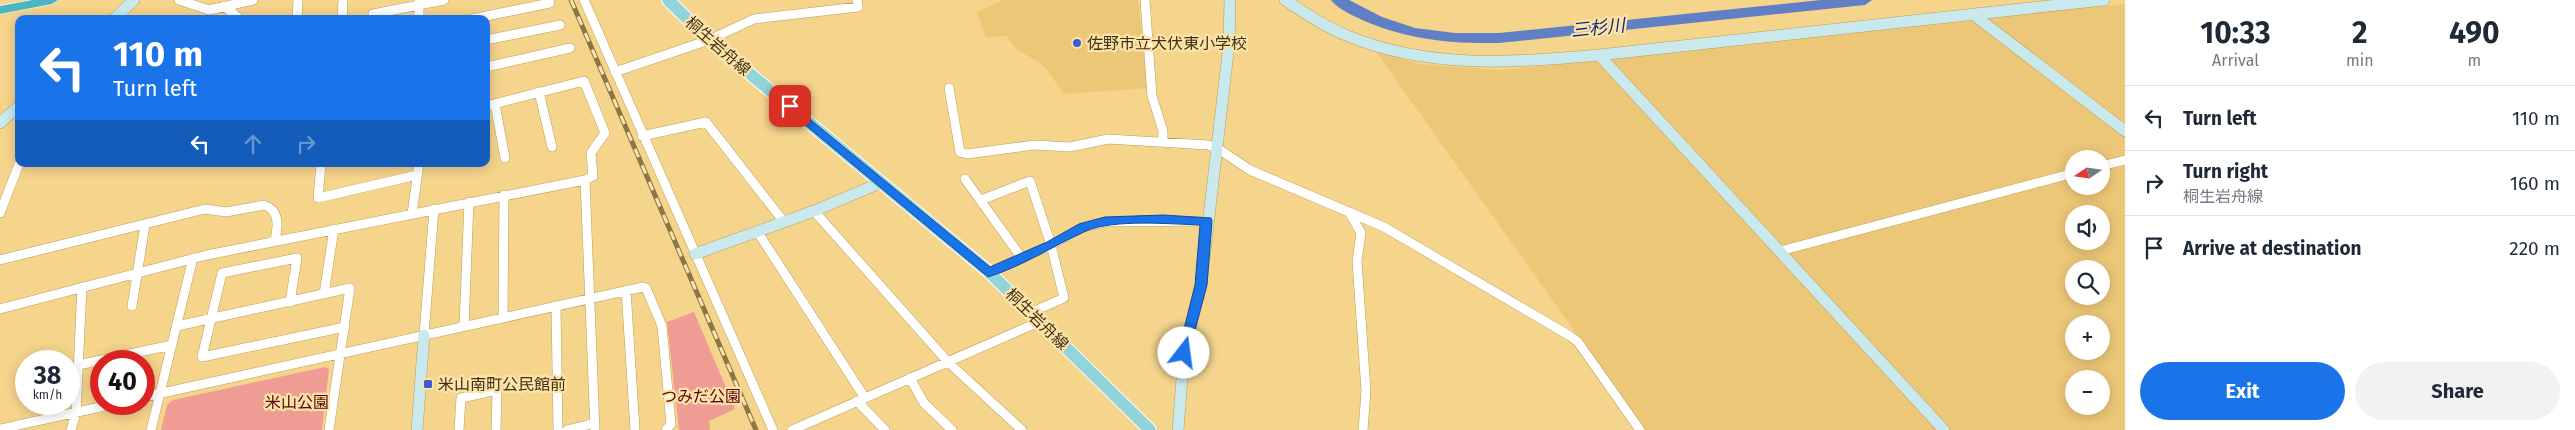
<!DOCTYPE html>
<meta charset="utf-8">
<style>
body{margin:0;font-family:"Fira Sans","Noto Sans JP",sans-serif;background:#f2f2f3;color:#1f2937;height:100vh;display:flex;flex-direction:column;font-size:19px;white-space:nowrap}
*{box-sizing:border-box;margin:0}
p{font-size:16px;color:#747a83}
.icon{flex:none;width:28px;height:28px;fill:none;stroke:currentColor;stroke-width:2;stroke-linecap:round;stroke-linejoin:round}
.map{position:relative;flex:1;overflow:hidden}
.sheet{display:flex;flex-direction:column;background:#fff;width:450px}
.sheet>*{flex:none}
.top-card{position:absolute;left:15px;top:15px;width:475px;height:152px;border-radius:10px;box-shadow:0 2px 12px #0003;background:#1a73e8;color:#fff;overflow:hidden}
.needle{width:32px;rotate:257deg}
.buttons{position:absolute;left:2065px;top:150px;display:grid;gap:10px}
.buttons a{display:grid;place-items:center;width:45px;height:45px;border-radius:50%;background:#fff;box-shadow:0 2px 12px #0003;font-size:25px}
.speed{position:absolute;left:15px;top:350px;display:flex;gap:10px;font-size:25px;font-weight:700;text-align:center}
.speed>*{display:grid;place-content:center;width:65px;height:65px;border-radius:50%;background:#fff;box-shadow:0 2px 12px #0003;line-height:1}
.speed small{font-size:12px;font-weight:400}
.speed .limit{border:8px solid #d22;background:#fff;color:#111}
.pin{position:absolute;display:grid;place-items:center;width:42px;height:42px;color:#fff;margin:-21px;border-radius:10px;box-shadow:0 2px 8px #0006}
.me{position:absolute;width:55px;margin:-28px;rotate:15deg;stroke-linejoin:round;filter:drop-shadow(0 0 4px #0008)}
.turn{display:flex;align-items:center;gap:18px;height:105px;padding:0 15px;font-size:22px}
.turn .icon{width:65px;height:65px;stroke-width:2.5}
.turn b{display:block;font-size:35px;line-height:42px}
.lanes{display:flex;align-items:center;height:48px;padding:0 15px;background:#0003;justify-content:center;gap:25px;direction:ltr}
.lanes .off{opacity:.35}
.eta{display:flex;justify-content:space-evenly;align-items:center;height:85px;text-align:center}
.eta b{font-size:30px;font-weight:700;line-height:35px}
.action{display:flex;gap:10px;margin-top:auto;padding:10px 15px}
.action a{flex:1;height:58px;border-radius:30px;background:#1a73e8;color:#fff;font-size:20px;font-weight:700;line-height:58px;text-align:center}
.action a+a{background:#f2f2f3;color:#1f2937}
ul{padding:0;list-style:none}
li{display:flex;align-items:center;gap:15px;height:65px;padding:0 15px;border-top:1px solid #e0e1e3}
li div{flex:1}
li b{display:block;font-size:19px}
li em{font-style:normal}
main{display:flex;flex:1;min-height:0}
.map>svg:first-child{display:block}
.built{fill:#ecc777;fill-rule:evenodd}
.green{fill:#ef9c94}
.lines{fill:none;stroke-linecap:round;stroke-linejoin:round}
.river{fill:#617fc4;fill-rule:evenodd}
.street-casing{stroke:#be9e58;stroke-width:10}
.secondary-casing{stroke:#be9e58;stroke-width:12}
.primary-casing{stroke:#fff;stroke-width:14}
.highway-casing{stroke:#fff;stroke-width:1}
.street{stroke:#fff;stroke-width:9}
.secondary{stroke:#c9e9ed;stroke-width:11}
.primary{stroke:#93d3da;stroke-width:12}
.highway{fill:#4bb6c2;fill-rule:evenodd}
.rail-casing{stroke:#8b7646;stroke-width:5}
.rail{stroke:#fde2a9;stroke-width:3;stroke-dasharray:9;stroke-linecap:butt}
.route{fill:#1a73e8;stroke:#114b97}
.poi-dot{fill:#365ecf;stroke:#fde2a9;stroke-width:2}
.labels{text-anchor:middle;dominant-baseline:central;stroke-width:4.5;stroke-linejoin:round;paint-order:stroke}
.poi-label{font-size:16px;fill:#403315;stroke:#fde2a9;text-anchor:start}
.street-label{font-size:16px;fill:#403315;stroke:#fde2a9}
.park-label{font-size:16px;fill:#550208;stroke:#fde2a9}
.water-label{font-size:18px;font-style:italic;fill:#0f2778;stroke:#fde2a9}
</style>
<main>
<div class="map">
<svg width="2125" height="430" viewBox="0 0 2125 430">
<rect width="100%" height="100%" fill="#f5d48c"/>
<path class="built" d="M1003,0h135l10,88 -84,6 -20,-28 -29,-18 -9,-12 -20,1 -9,-25z
M2125,4v426h-480l-269,-378 44,12 82,6zM2074,159h27v27h-27zM2074,214h27v27h-27zM2074,269h27v27h-27zM2074,324h27v27h-27zM2074,379h27v27h-27z"/>
<path class="green" d="M694,312l41,97 -26,12 1,9h-31l-12,-108z
M325,367l4,2 -7,61h-161l6,-25 6,-5z"/>
<g class="lines">
<path class="river" d="M1331,0h18l33,17 33,11 40,5h44l322,-33h51l-7,5 -366,38c-50,1 -97,-4 -143,-26 -8,-4 -20,-10 -25,-17z"/>
<g class="street-casing">
<path id="street" d="M179,0l30,10 44,-10
M584,0l189,430
M1145,0l7,96 11,35v11
M419,2v17
M224,6l16,13
M297,19l1,-19
M342,19l1,-19
M373,19v-5l71,-14
M472,19l78,-16
M486,40l74,-15
M486,67l84,-19
M615,72l94,-32 45,-21 104,-12 -1,-7
M949,88l11,64 7,2 67,-9 36,2 38,-8 100,6 9,3 33,22 134,57 186,109 8,6 62,88
M539,92l13,55
M495,104l10,54
M642,136l64,-14 78,100
M321,164l-3,34 99,-23
M2101,166l24,-6
M965,179l56,78
M585,180l10,250
M981,200l49,-19 21,64 13,53 -32,14
M814,211l134,151 74,68
M1349,212l12,21 -4,28 9,130 -3,39
M0,213l19,-49
M412,214l7,-50
M757,231l108,167
M1780,251l294,-78
M0,260l205,-51 21,3 38,-7c16,5 14,21 11,35
M989,272l62,-27 32,-18 22,-5 102,-1
M626,290l9,140
M324,294l10,-65
M290,302l7,-44 -75,15 -20,84 143,-30
M132,306l13,-81
M556,306l2,124
M0,309l207,-54 378,-75 8,-4 -2,-23 14,-20 -21,-52 -98,25
M503,317l1,-122
M177,326l173,-38 -21,142
M464,326l5,-124
M424,335l10,-126
M78,365l94,-20
M910,378l14,25 28,27
M144,397l499,-110 3,1 16,38 9,98 -5,6
M857,401l28,29
M0,429l114,-25
M71,430l5,-17 6,-126
M151,430l42,-172
M459,430l2,-32 36,-8 -1,40
M567,430l28,-7
M792,430l249,-109"/>
</g>
<g class="secondary-casing">
<path id="secondary" d="M1285,0c20,13 40,27 63,36 80,33 167,27 251,19
M1974,15l151,116
M114,19l20,-19
M0,123l19,-17
M695,254l119,-43 66,-28
M417,430l7,-95
M1178,430l6,-77 17,-68 28,-241 1,-44
M1944,430l-345,-375 505,-55"/>
</g>
<g class="primary-casing">
<path id="primary" d="M668,0l41,40 280,232 161,158"/>
</g>
<g class="highway-casing">
<path id="highway" d="M32,0h26l-6,4 -52,10v-8z"/>
</g>
<use href="#street" class="street"/>
<use href="#secondary" class="secondary"/>
<use href="#primary" class="primary"/>
<use href="#highway" class="highway"/>
<g class="rail-casing">
<path id="rail" d="M571,0l185,430"/>
</g>
<use href="#rail" class="rail"/>
</g>
<path class="route" d="M790,103l200,164 57,-25 32,-18 26,-7 58,-2 48,3 1,3 -5,64 -19,71 -4,2 -6,-5 17,-68 5,-60c-30,-1 -86,-6 -114,6 -33,15 -63,35 -98,46l-202,-168 -1,-3z"/>
<g class="poi-dot">
<circle cx="1077" cy="43" r="5"/>
<rect x="423" y="379" width="10" height="10" rx="2.5"/>
</g>
<g class="labels">
<g class="poi-label">
<text x="1087" y="43">佐野市立犬伏東小学校</text>
<text x="438" y="384">米山南町公民館前</text>
</g>
<g class="street-label">
<text transform="translate(718 46) rotate(41)">桐生岩舟線</text>
<text transform="translate(1037 319) rotate(44)">桐生岩舟線</text>
</g>
<g class="park-label">
<text x="701" y="396">つみだ公園</text>
<text x="297" y="402">米山公園</text>
</g>
<g class="water-label">
<text transform="translate(1598 28) rotate(-6)">三杉川</text>
</g>
</g>
</svg>
<div class="buttons">
<a><svg class="needle" viewBox="-14 -14 28 28"><path d="M0-13l5 13h-10z" fill="#e53935"/><path d="M0 13l5-13h-10z" fill="#747a83"/></svg></a>
<a><svg class="icon" aria-label="sound" viewBox="0 0 24 24"><path d="M4 9h4l5-4v14l-5-4H4zM17 9q2 3 0 6"/></svg></a>
<a><svg class="icon" aria-label="search" viewBox="0 0 24 24"><circle cx="10" cy="10" r="6"/><path d="M15 15l6 6"/></svg></a>
<a>+</a>
<a>−</a>
</div>
<div class="speed"><div>38<small>km/h</small></div><div class="limit">40</div></div>
<div class="pin" style="left:790px;top:106px;background:#d93025"><svg class="icon" aria-label="arrive" viewBox="0 0 24 24"><path d="M6 21V4h12l-3 4 3 4H6"/></svg></div>
<svg class="me" style="left:1184px;top:353px" viewBox="-20 -20 40 40"><circle r="19" fill="#fff"/><path d="M0-13L10 11 0 6-10 11z" fill="#1a73e8"/></svg>
<div class="top-card">
<div class="turn"><svg class="icon" aria-label="left" viewBox="0 0 24 24"><path d="M17 20v-9H6M10 6l-5 5 5 5"/></svg><div><b>110 m</b>Turn left</div></div>
<div class="lanes"><svg class="icon" aria-label="left" viewBox="0 0 24 24"><path d="M17 20v-9H6M10 6l-5 5 5 5"/></svg><svg class="icon off" aria-label="ahead" viewBox="0 0 24 24"><path d="M12 20V5M6 11l6-6 6 6"/></svg><svg class="icon off" aria-label="right" viewBox="0 0 24 24"><path d="M7 20v-9h11M14 6l5 5-5 5"/></svg></div>
</div>
</div>
<section class="sheet">
<div class="eta">
<div><b>10:33</b><p>Arrival</p></div>
<div><b>2</b><p>min</p></div>
<div><b>490</b><p>m</p></div>
</div>
<ul>
<li><svg class="icon" aria-label="left" viewBox="0 0 24 24"><path d="M17 20v-9H6M10 6l-5 5 5 5"/></svg><div><b>Turn left</b></div><em>110 m</em></li>
<li><svg class="icon" aria-label="right" viewBox="0 0 24 24"><path d="M7 20v-9h11M14 6l5 5-5 5"/></svg><div><b>Turn right</b><p>桐生岩舟線</p></div><em>160 m</em></li>
<li><svg class="icon" aria-label="arrive" viewBox="0 0 24 24"><path d="M6 21V4h12l-3 4 3 4H6"/></svg><div><b>Arrive at destination</b></div><em>220 m</em></li>
</ul>
<div class="action"><a>Exit</a><a>Share</a></div>
</section>
</main>
